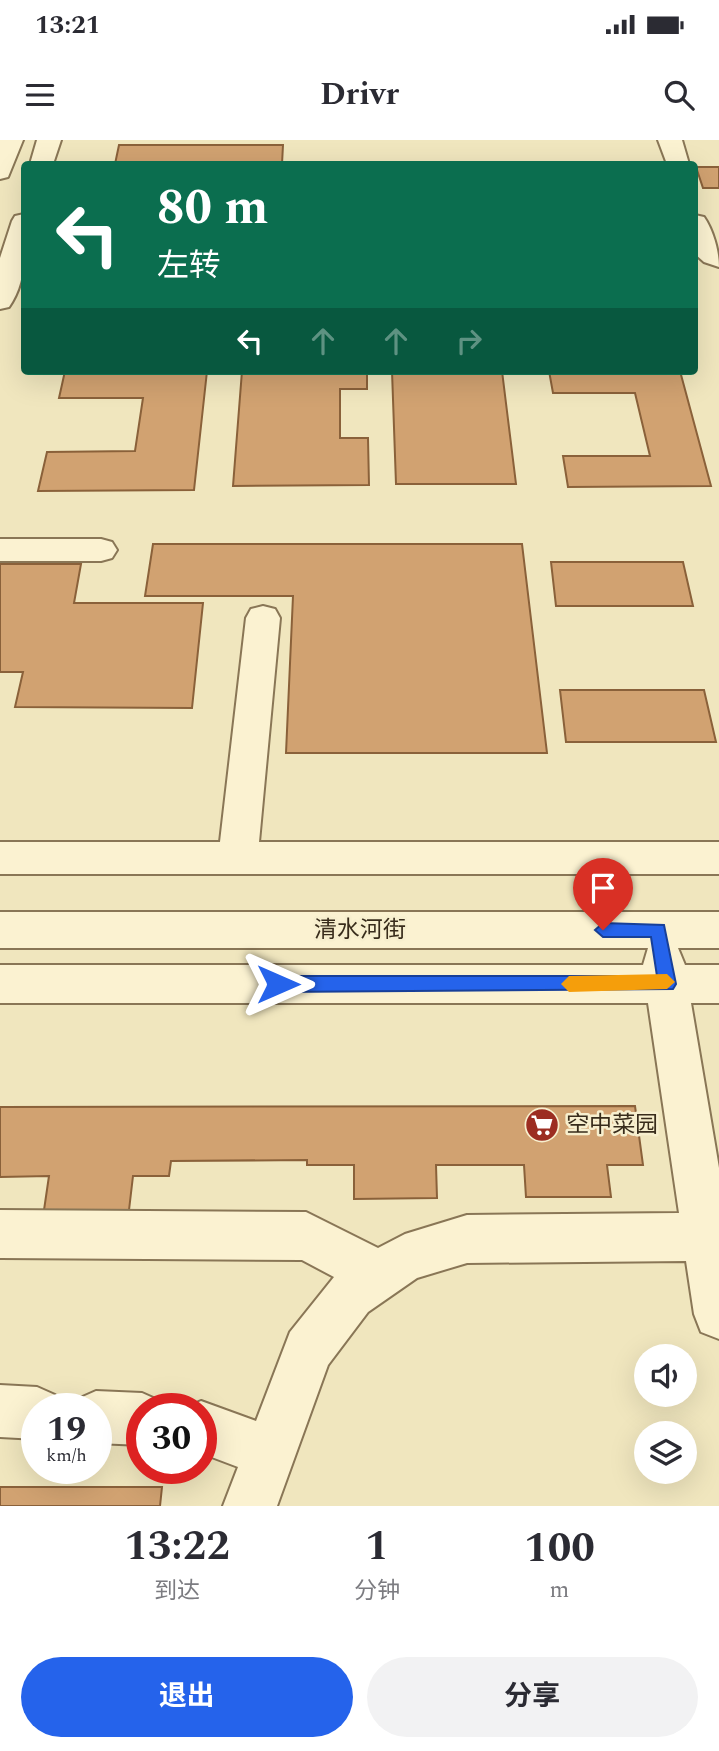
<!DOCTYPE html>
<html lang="zh">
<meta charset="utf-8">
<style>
body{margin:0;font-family:Spectral,"Noto Sans SC",serif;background:#f2f2f3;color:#2b2b33;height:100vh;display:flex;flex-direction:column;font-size:26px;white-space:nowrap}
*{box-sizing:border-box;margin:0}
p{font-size:23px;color:#7c7c81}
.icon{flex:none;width:38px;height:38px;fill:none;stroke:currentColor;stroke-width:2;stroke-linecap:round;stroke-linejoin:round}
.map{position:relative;height:1366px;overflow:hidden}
.side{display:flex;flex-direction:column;background:#fff;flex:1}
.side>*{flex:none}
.hud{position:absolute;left:21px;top:21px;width:677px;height:214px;border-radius:7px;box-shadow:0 7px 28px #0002;background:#0b6e4f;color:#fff;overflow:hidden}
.fabs{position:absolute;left:634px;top:1204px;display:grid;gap:14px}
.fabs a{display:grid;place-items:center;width:63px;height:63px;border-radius:50%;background:#fff;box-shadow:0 7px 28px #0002;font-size:35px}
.speed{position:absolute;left:21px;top:1253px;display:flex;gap:14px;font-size:35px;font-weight:700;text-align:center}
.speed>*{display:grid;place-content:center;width:91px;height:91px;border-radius:50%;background:#fff;box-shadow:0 7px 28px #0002;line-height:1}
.speed small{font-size:18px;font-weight:400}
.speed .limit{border:10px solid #d22;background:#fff;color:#111}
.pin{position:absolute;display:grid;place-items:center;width:60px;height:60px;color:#fff;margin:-72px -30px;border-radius:50% 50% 50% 0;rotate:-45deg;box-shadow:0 0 7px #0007}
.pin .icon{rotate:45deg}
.me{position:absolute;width:77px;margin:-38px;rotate:90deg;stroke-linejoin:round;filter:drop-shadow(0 0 5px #0008)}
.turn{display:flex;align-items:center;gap:24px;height:147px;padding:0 21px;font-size:32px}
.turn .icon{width:91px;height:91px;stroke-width:2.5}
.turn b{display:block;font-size:49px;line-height:60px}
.lanes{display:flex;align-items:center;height:66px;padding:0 21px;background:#0003;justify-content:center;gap:35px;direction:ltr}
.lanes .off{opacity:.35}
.eta{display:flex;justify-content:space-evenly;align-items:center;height:119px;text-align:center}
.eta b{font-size:42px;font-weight:700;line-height:49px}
.primary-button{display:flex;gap:14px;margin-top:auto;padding:14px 21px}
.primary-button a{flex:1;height:80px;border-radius:42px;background:#2563eb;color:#fff;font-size:28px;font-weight:700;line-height:80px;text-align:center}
.primary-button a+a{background:#f2f2f3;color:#2b2b33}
.status{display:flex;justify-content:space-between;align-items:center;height:49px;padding:0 35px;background:#fff;direction:ltr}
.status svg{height:19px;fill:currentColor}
header{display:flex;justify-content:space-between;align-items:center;height:91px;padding:0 21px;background:#fff;font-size:32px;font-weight:700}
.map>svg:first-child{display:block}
.building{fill:#d1a271;stroke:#8a613a;stroke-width:2}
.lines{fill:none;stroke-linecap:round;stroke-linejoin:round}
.minor-casing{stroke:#897656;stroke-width:4}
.minor{fill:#fbf2d1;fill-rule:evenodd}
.route{fill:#2563eb;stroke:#184099;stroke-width:2}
.slow{fill:#f59e0b}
.labels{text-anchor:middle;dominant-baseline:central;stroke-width:5;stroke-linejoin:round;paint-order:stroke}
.street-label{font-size:23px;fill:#382c1b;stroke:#f7efce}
.poi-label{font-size:23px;fill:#382c1b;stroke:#f7efce;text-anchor:start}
</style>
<div class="status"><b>13:21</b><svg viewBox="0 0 49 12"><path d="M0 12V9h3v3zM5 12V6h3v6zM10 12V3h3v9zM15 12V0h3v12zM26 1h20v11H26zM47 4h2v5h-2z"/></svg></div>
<header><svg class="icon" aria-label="menu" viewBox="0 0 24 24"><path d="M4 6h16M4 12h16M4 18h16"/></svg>Drivr<svg class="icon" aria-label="search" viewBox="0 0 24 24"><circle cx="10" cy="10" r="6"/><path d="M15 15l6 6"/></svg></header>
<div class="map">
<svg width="719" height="1366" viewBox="0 0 719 1366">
<rect width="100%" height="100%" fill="#f0e6be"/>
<path class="building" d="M119,5h164l-1,19h-167z
M696,27h23v21h-16z
M65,231h142l-13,119 -156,1 9,-39 88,-1 8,-53h-84z
M242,231h125v18h-27v49h28l1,47 -136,1z
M392,231h110l14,113h-120z
M549,231h131l31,115 -143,1 -5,-31h87l-15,-63h-82z
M153,404h369l25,209h-261l7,-157h-148z
M551,422h132l10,44h-137z
M0,424h81l-7,39h129l-11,105 -177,-1 8,-35h-23z
M560,550h144l12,52h-150z
M635,966l8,59h-36l4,32h-85l-2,-32h-88l1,33 -83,1v-34h-47v-5l-136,1 -2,15h-36l-4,34h-85l5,-34 -49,1v-70z
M0,1347h162l-2,19h-160z"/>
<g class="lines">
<g class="minor-casing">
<path id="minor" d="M0,0h23l-15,37 -8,2z
M37,0h24l-8,24h-23z
M658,0h24l7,24h-22z
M24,74c3,28 3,68 -15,93l-9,2v-51l12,-37 3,-5z
M695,75l9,2c9,13 15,34 15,50l-15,-5 -9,-8z
M0,399h101l11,3 5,8 -5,8 -11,3h-101z
M263,466l12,3 5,9 -21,224h460v32h-719v-32h220l26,-224 5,-9z
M0,772h719v36h-41l7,17h34v38h-28l28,165v171l-18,-7 -7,-18 -8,-53 -219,2 -50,15 -49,34 -40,53 -51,141h-54l15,-39 -37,-14v-44h-18l18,-8 55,20 34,-89 44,-55 -32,-17 -302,-2v-48l306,2 72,36 27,-14 62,-19 212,-2 -31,-210h-648v-38h643l5,-17h-648z
M0,1245l37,2 18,8 6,14h-24v30l-37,-2z
M96,1251l46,2 18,8 4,8h-22v36l-46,-2v-34h-23l5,-10z"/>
</g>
<use href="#minor" class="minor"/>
</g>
<path class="route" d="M603,783l61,2 12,59 -3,5 -395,3 -9,-8 9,-8h379l-6,-39h-48l-8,-7z"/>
<path class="slow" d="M667,834l8,8 -8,7 -98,3 -8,-8 8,-8z"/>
<defs>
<g id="supermarket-disc" transform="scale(1.75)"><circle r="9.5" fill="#9c2d22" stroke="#f7efce"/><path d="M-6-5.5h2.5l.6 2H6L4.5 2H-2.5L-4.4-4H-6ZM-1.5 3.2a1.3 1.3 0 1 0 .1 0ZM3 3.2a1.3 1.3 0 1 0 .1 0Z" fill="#fff"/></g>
</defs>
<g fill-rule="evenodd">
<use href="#supermarket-disc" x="542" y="985"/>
</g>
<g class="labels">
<g class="street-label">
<text x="360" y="790">清水河街</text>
</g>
<g class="poi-label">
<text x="566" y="985">空中菜园</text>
</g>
</g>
</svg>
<div class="fabs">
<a><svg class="icon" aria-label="sound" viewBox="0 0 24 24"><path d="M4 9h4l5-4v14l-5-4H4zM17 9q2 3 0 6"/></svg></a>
<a><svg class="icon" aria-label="layers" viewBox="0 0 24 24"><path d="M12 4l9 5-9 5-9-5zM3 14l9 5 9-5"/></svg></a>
</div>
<div class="speed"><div>19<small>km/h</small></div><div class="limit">30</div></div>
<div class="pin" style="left:603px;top:790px;background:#d93025"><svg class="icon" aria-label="arrive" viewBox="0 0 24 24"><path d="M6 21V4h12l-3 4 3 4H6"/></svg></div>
<svg class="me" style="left:278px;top:844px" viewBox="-20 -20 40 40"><path d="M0-17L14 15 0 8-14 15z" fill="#2563eb" stroke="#fff" stroke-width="4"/></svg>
<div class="hud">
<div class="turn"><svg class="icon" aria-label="left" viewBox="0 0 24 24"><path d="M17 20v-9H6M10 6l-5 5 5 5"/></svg><div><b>80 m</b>左转</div></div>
<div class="lanes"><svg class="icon" aria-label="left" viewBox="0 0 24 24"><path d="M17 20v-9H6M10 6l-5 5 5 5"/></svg><svg class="icon off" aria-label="ahead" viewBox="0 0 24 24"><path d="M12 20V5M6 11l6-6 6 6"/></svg><svg class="icon off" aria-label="ahead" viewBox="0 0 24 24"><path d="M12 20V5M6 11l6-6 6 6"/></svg><svg class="icon off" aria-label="right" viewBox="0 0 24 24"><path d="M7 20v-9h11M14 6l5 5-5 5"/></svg></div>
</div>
</div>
<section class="side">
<div class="eta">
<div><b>13:22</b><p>到达</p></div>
<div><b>1</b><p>分钟</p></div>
<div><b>100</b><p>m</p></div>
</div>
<div class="primary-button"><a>退出</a><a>分享</a></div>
</section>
